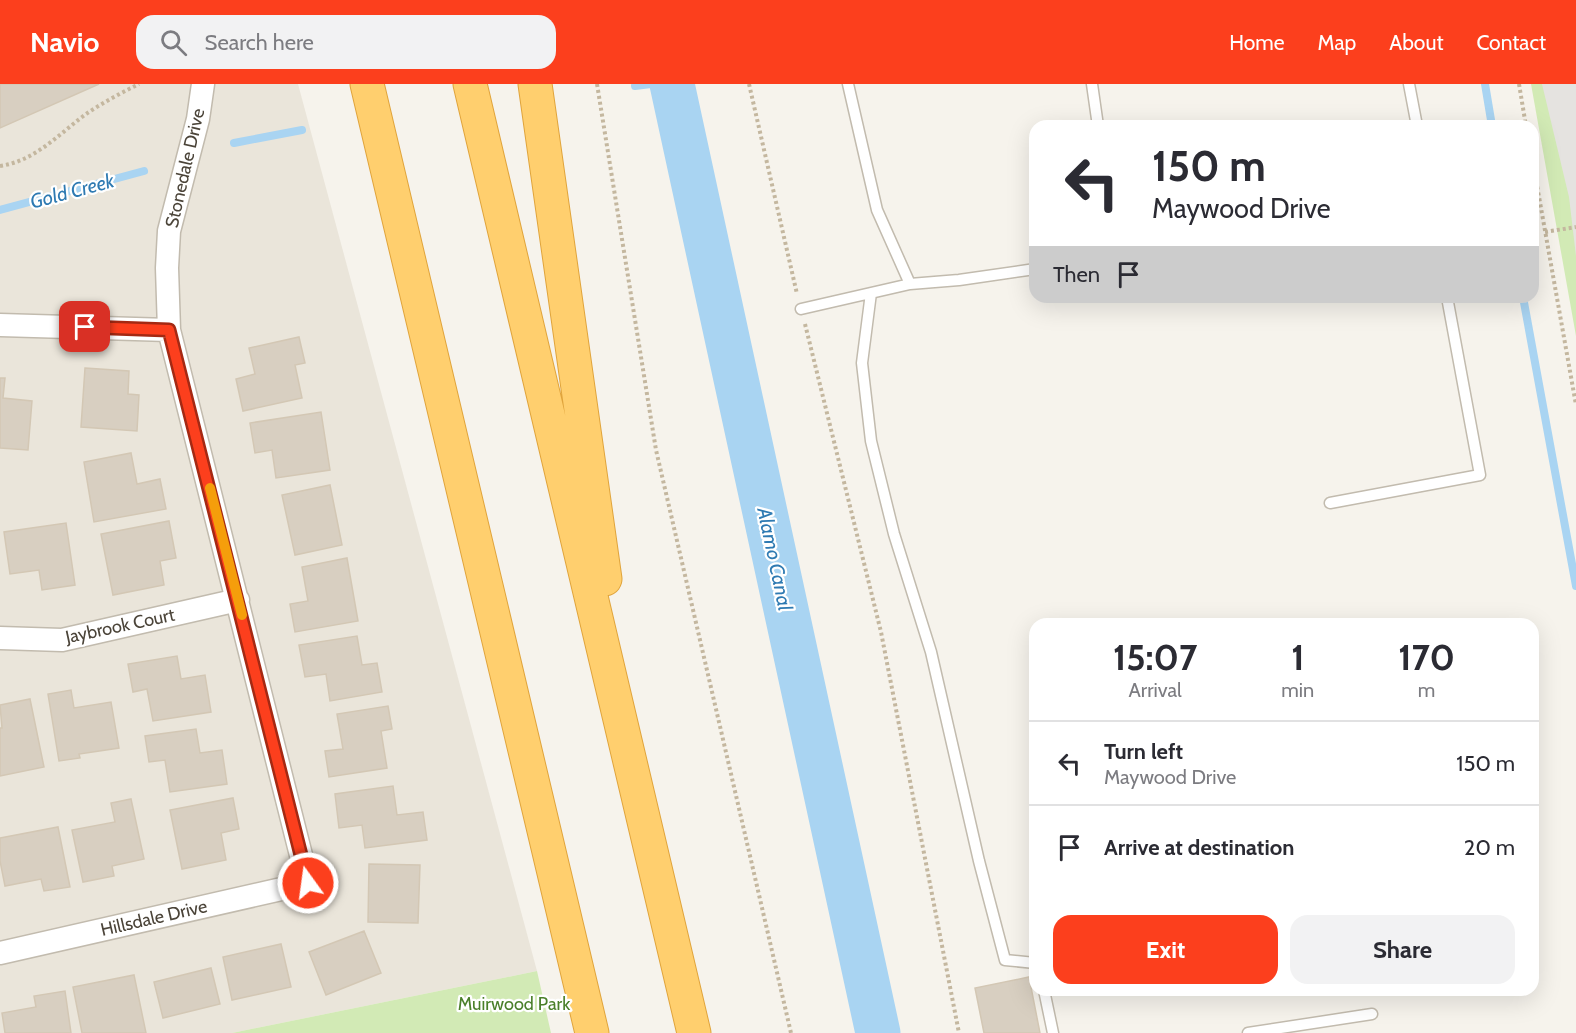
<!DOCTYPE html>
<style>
body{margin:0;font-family:Cabin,sans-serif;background:#f2f2f3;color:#2b2b33;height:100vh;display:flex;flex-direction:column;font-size:22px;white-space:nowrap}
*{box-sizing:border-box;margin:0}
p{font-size:20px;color:#7c7c81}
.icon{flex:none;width:33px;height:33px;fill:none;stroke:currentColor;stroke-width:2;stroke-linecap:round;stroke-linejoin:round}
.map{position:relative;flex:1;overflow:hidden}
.drawer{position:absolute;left:1029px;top:534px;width:510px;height:378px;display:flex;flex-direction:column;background:#fff;border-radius:18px;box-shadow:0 6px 24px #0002}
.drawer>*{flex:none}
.guide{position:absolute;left:1029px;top:36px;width:510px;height:183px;border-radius:18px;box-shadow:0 6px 24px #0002;background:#fff;color:#2b2b33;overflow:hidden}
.pin{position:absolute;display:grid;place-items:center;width:51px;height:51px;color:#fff;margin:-26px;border-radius:12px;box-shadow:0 3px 9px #0006}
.me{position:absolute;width:66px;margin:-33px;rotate:346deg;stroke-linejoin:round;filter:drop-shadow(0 0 4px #0008)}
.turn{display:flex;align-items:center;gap:21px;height:126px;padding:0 24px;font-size:27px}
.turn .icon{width:78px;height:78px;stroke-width:2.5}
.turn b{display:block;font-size:42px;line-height:51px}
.then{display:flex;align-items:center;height:57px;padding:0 24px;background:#0003;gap:12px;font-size:22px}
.eta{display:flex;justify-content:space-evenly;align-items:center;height:102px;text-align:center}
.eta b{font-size:36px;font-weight:700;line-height:42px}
.action{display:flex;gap:12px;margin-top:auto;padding:12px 24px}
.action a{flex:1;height:69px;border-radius:18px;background:#fc3f1d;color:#fff;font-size:24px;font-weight:700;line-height:69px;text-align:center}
.action a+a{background:#f2f2f3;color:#2b2b33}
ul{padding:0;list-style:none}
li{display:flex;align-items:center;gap:18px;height:84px;padding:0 24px;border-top:2px solid #e1e1e2}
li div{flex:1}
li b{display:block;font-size:22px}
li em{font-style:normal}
header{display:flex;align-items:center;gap:36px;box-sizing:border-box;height:84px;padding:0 30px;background:#fc3f1d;color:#fff}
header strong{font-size:28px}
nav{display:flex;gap:33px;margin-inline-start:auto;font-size:21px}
.search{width:420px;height:54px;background:#f2f2f3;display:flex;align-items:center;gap:15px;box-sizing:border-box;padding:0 21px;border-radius:18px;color:#7c7c81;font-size:22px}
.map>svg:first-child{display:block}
.residential{fill:#eae5da}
.green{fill:#d2eab5}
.parking{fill:#e5e3e0}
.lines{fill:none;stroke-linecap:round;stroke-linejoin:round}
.stream{stroke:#a9d4f2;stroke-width:8}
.river{stroke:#a9d4f2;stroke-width:45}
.building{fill:#d8cfc1;stroke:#d3c7b4;stroke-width:1.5}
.service-casing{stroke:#c2bbae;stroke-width:13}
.minor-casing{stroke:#c2bbae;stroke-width:25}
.motorway-casing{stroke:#e0a43c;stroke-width:35}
.path{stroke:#c4b79f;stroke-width:4;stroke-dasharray:3 3;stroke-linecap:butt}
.service{stroke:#fff;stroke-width:10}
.minor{stroke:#fff;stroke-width:22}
.motorway{stroke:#ffcf6e;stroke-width:33}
.route-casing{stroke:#a42913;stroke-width:15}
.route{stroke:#fc3f1d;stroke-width:10}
.slow{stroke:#f59e0b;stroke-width:10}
.labels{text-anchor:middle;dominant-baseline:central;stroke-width:4.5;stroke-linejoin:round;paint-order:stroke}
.street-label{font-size:18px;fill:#4b4439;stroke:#fff}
.park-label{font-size:18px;fill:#4a7f2a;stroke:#fff}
.water-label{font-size:20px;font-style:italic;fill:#2e7ab2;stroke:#fff}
</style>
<header>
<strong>Navio</strong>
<div class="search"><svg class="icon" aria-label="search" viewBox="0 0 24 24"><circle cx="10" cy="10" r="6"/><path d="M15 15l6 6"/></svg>Search here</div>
<nav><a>Home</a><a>Map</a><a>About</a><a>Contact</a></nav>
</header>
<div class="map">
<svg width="1576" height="949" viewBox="0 0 1576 949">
<rect width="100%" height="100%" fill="#f6f3ec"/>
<path class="residential" d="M0,0h298l239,887 -305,62h-232z"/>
<path class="green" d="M1531,0h45v252z
M537,887l14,62h-319z"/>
<path class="parking" d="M1542,0h34v172l-7,-59z"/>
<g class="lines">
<path class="stream" d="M1485,0l7,42
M635,2l16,-2
M234,59l68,-13
M0,126l144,-39
M1523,213l53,289"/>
<path class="river" d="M672,0l206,949"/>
</g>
<path class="building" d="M0,0h99l-99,44z
M299,253l6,26 -10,2 7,33 -59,13 -7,-32 19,-5 -6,-26z
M85,284l44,3 -1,23 11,1 -2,36 -56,-4z
M0,294h5l-2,20 29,3 -4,49 -28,-2z
M321,328l9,58 -54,8 -4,-28 -17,3 -5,-30z
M131,369l6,31 23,-5 6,30 -72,13 -10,-60z
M330,401l12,60 -47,10 -13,-60z
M169,437l7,37 -16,3 4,24 -51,10 -12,-61z
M66,439l9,62 -33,5 -3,-20 -29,4 -6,-42z
M347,474l11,63 -63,11 -5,-28 18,-3 -6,-34z
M357,552l5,29 15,-2 5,29 -52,9 -4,-27 -21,3 -6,-32z
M177,572l4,23 24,-4 6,37 -58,9 -6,-32 -14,3 -5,-28z
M71,606l3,18 37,-6 8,46 -40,6 1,4 -21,3 -11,-67z
M30,615l14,68 -44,9v-48h2l-2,-23z
M388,622l4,23 -11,2 6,37 -58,9 -4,-26 18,-2 -6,-35z
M196,645l4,24 22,-3 5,34 -57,8 -5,-32 -16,2 -4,-26z
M393,702l4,29 26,-3 4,28 -62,8 -3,-23 -23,3 -4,-34z
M233,714l6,31 -18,4 5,27 -44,9 -12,-59z
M131,715l13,60 -32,7 2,10 -31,6 -11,-52 43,-8 -4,-19z
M58,743l12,60 -26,4 -3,-12 -36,7 -5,-25v-23z
M369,780l51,1 -2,58 -50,-1z
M364,847l17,42 -55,22 -17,-43z
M281,860l10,43 -59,13 -9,-43z
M211,884l9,36 -57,14 -9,-36z
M134,891l12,58h-64l-9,-46z
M1029,893l11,56h-56l-9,-45z
M65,907l6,42h-66l-3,-20 34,-6 -2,-11z"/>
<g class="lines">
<g class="service-casing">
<path id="service" d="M848,0l29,126 33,74 49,-4 76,-11
M1092,0l6,42
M1409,0l8,42
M871,209l-9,70 9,78 23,93 37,118 48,209 26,99 30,3
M801,225l109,-25
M1330,419l150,-28 -33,-178
M1044,906l9,43
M1248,949l124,-19"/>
</g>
<g class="minor-casing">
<path id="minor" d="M0,241l169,5
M0,554l62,2 176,-40
M0,869l308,-70 -139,-553 -2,-62 2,-37 29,-112 5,-35"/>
</g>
<g class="motorway-casing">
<path id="motorway" d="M367,0l225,949
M470,0l224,949
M535,0l70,495"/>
</g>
<path class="path" d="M597,0l59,366 135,583
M749,0l48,210
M1519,0l7,42
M1533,79l43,242
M0,82c35,-5 59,-32 86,-52 16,-11 35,-21 53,-30
M1545,148l31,-5
M805,240l76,308 78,401"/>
<use href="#service" class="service"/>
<use href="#minor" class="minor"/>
<use href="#motorway" class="motorway"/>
</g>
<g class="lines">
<g class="route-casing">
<path id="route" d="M85,243l84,3 139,553"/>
</g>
<use href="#route" class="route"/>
<path class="slow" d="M210,404l32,127"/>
</g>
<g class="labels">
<g class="street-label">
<text transform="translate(185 84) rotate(-77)">Stonedale Drive</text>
<text transform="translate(120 542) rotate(-12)">Jaybrook Court</text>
<text transform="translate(154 834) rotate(-13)">Hillsdale Drive</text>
</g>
<g class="park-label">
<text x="514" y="920">Muirwood Park</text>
</g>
<g class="water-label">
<text transform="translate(72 107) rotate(-15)">Gold Creek</text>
<text transform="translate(775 475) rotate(78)">Alamo Canal</text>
</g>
</g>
</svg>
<div class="pin" style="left:85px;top:243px;background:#d93025"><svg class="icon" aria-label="arrive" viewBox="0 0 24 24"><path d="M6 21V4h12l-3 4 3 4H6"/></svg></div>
<svg class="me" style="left:308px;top:799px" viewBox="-20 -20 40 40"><circle r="17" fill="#fc3f1d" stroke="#fff" stroke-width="3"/><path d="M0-11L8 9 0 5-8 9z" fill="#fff"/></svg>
<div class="guide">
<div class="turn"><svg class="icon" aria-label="left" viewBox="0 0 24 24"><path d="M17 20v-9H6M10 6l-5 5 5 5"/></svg><div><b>150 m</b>Maywood Drive</div></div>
<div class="then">Then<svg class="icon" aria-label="arrive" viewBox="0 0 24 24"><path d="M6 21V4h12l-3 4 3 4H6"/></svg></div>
</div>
<section class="drawer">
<div class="eta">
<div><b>15:07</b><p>Arrival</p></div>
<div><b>1</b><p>min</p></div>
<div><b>170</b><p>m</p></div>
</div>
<ul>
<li><svg class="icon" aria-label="left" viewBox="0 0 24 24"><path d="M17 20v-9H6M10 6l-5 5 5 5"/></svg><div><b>Turn left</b><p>Maywood Drive</p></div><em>150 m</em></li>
<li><svg class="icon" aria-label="arrive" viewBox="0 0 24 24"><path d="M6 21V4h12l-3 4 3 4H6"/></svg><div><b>Arrive at destination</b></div><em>20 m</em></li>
</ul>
<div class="action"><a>Exit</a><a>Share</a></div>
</section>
</div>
